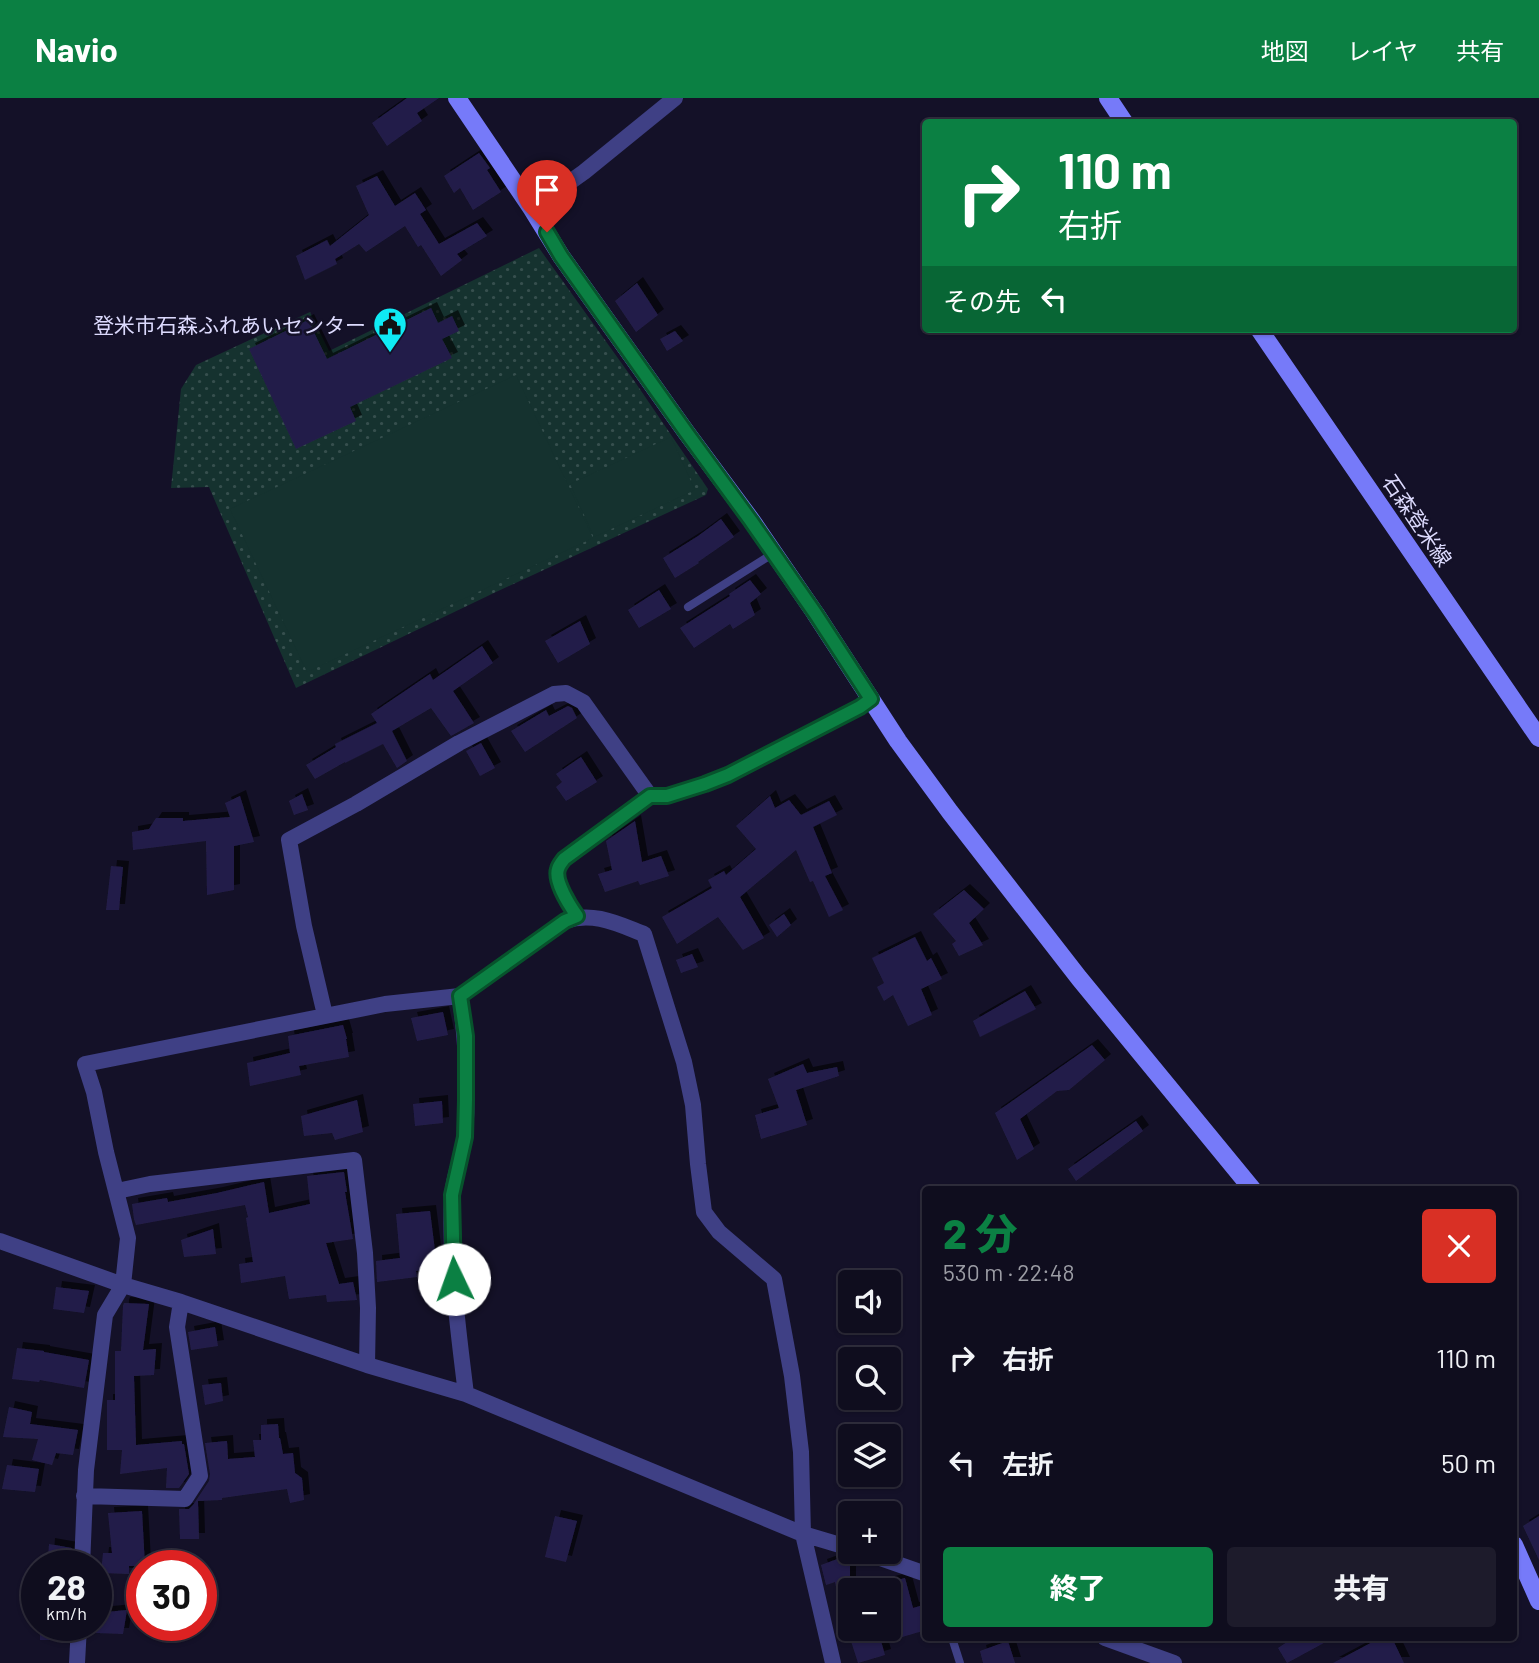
<!DOCTYPE html>
<html lang="ja">
<meta charset="utf-8">
<style>
body{margin:0;font-family:Barlow,"Noto Sans JP",sans-serif;background:#1d1b2b;color:#f1f3f6;height:100vh;display:flex;flex-direction:column;font-size:26px;white-space:nowrap}
*{box-sizing:border-box;margin:0}
p{font-size:23px;color:#9b9ca4}
.icon{flex:none;width:38px;height:38px;fill:none;stroke:currentColor;stroke-width:2;stroke-linecap:round;stroke-linejoin:round}
.map{position:relative;flex:1;overflow:hidden}
.sheet{position:absolute;left:922px;top:1088px;width:595px;height:455px;display:flex;flex-direction:column;background:#0f0d1e;border-radius:7px;box-shadow:0 2px 5px #0004,0 0 0 2px #2f2d3c}
.sheet>*{flex:none}
.top-card{position:absolute;left:922px;top:21px;width:595px;height:214px;border-radius:7px;box-shadow:0 2px 5px #0004,0 0 0 2px #2f2d3c;background:#0b8043;color:#fff;overflow:hidden}
.fabs{position:absolute;left:838px;top:1172px;display:grid;gap:14px}
.fabs a{display:grid;place-items:center;width:63px;height:63px;border-radius:7px;background:#0f0d1e;box-shadow:0 2px 5px #0004,0 0 0 2px #2f2d3c;font-size:35px}
.speed{position:absolute;left:21px;top:1452px;display:flex;gap:14px;font-size:35px;font-weight:700;text-align:center}
.speed>*{display:grid;place-content:center;width:91px;height:91px;border-radius:50%;background:#0f0d1e;box-shadow:0 2px 5px #0004,0 0 0 2px #2f2d3c;line-height:1}
.speed small{font-size:18px;font-weight:400}
.speed .limit{border:10px solid #d22;background:#fff;color:#111}
.pin{position:absolute;display:grid;place-items:center;width:60px;height:60px;color:#fff;margin:-72px -30px;border-radius:50% 50% 50% 0;rotate:-45deg;box-shadow:0 0 7px #0007}
.pin .icon{rotate:45deg}
.me{position:absolute;width:77px;margin:-38px;rotate:357deg;stroke-linejoin:round;filter:drop-shadow(0 0 5px #0008)}
.turn{display:flex;align-items:center;gap:24px;height:147px;padding:0 21px;font-size:32px}
.turn .icon{width:91px;height:91px;stroke-width:2.5}
.turn b{display:block;font-size:49px;line-height:60px}
.then{display:flex;align-items:center;height:66px;padding:0 21px;background:#0003;gap:14px;font-size:26px}
.round{display:grid;place-items:center;flex:none;width:74px;height:74px;border-radius:7px;background:#1d1b2b}
.head{display:flex;align-items:center;justify-content:space-between;height:119px;padding:0 21px}
h1{font-size:42px;font-weight:800;line-height:52px;color:#0b8043}
.action{display:flex;gap:14px;margin-top:auto;padding:14px 21px}
.action a{flex:1;height:80px;border-radius:7px;background:#0b8043;color:#fff;font-size:28px;font-weight:800;line-height:80px;text-align:center}
.action a+a{background:#1d1b2b;color:#f1f3f6}
ul{padding:0;list-style:none}
li{display:flex;align-items:center;gap:21px;height:105px;padding:0 21px}
li div{flex:1}
li b{display:block;font-size:26px}
li em{font-style:normal}
header{display:flex;align-items:center;gap:42px;box-sizing:border-box;height:98px;padding:0 35px;background:#0b8043;color:#fff}
header strong{font-size:33px}
nav{display:flex;gap:38px;margin-inline-start:auto;font-size:24px}
.map>svg:first-child{display:block}
.park{fill:url(#park-dots)}
.garden{fill:#15322f}
.building{fill:#241e49;filter:url(#shadow)}
.lines{fill:none;stroke-linecap:round;stroke-linejoin:round}
.lane{stroke:#3f4085;stroke-width:8}
.street{stroke:#3f4085;stroke-width:16}
.secondary{stroke:#767af9;stroke-width:18}
.route-casing{stroke:#07532c;stroke-width:18}
.route{stroke:#0b8043;stroke-width:12}
.labels{text-anchor:middle;dominant-baseline:central;stroke-width:5;stroke-linejoin:round;paint-order:stroke}
.poi-label{font-size:21px;fill:#dcdafd;stroke:#141128;text-anchor:end}
.street-label{font-size:21px;fill:#dcdafd;stroke:#141128}
</style>
<header>
<strong>Navio</strong>
<nav><a>地図</a><a>レイヤ</a><a>共有</a></nav>
</header>
<div class="map">
<svg width="1539" height="1565" viewBox="0 0 1539 1565">
<defs>
<pattern id="park-dots" width="8" height="8" patternUnits="userSpaceOnUse" patternTransform="scale(1.75)"><rect width="8" height="8" fill="#15322f"/><path d="M2 2h.1M6 6h.1" fill="none" stroke="#364f4e" stroke-width="1.8" stroke-linecap="round"/></pattern>
<filter id="shadow"><feDropShadow dx="6" dy="-6" stdDeviation="0" flood-color="#0009"/></filter>
</defs>
<rect width="100%" height="100%" fill="#141128"/>
<path class="park" d="M539,150l96,134 73,107 -2,6 -210,97 -200,96 -87,-201 -38,1 10,-99 15,-24 114,-53 19,39z"/>
<path class="garden" d="M516,277l77,163 -286,134 -77,-163z
M671,339l24,53 -101,47 -24,-53z"/>
<path class="building" d="M407,0h32l-22,15 5,8 -35,25 -15,-23z
M479,55l11,15 -3,2 14,22 -28,18 -13,-22 -6,5 -10,-17z
M377,78l18,30 20,-13 11,17 -6,4 19,30 38,-21 10,13 -30,18 5,6 -21,16 -20,-31 -3,2 -13,-21 -39,26 -7,-8 -24,15 2,5 -32,16 -9,-24 31,-16 3,6 39,-31 -13,-29z
M637,185l21,32 -22,17 -21,-31z
M431,210l7,15 14,-7 7,15 -17,8 10,19 -102,49 6,14 -60,28 -47,-100 59,-29 19,39z
M675,233l8,10 -16,10 -7,-12z
M721,421l13,18 -36,25 1,1 -24,15 -12,-20 35,-22z
M750,482l11,14 -11,9 5,12 -22,14 -3,-5 -36,24 -14,-20 50,-32 -1,-2z
M659,492l12,19 -32,19 -11,-18z
M580,523l10,23 -32,19 -13,-22z
M482,548l11,17 -40,28 21,32 -23,13 -20,-28 -39,23 15,30 -10,7 -14,-24 -38,19v-1l-30,17 -9,-14 30,-18 -1,-3 42,-21 -6,-9 59,-40 3,6z
M568,608l4,2 5,10 -52,34 -14,-21 35,-21 3,6z
M481,645l14,25 -15,8 -14,-25z
M581,659l16,25 -31,19 -10,-14 6,-5 -6,-8z
M302,696l6,16 -14,5 -5,-14z
M240,698l14,46 -20,4v44l-27,5 -1,-54 -73,9 -1,-18 17,-3 7,-11h27v3l47,-4 -5,-14z
M770,698l5,12 14,-8 12,15 28,-14 8,14 -24,12 19,46 -7,3 18,34 -14,7 -16,-36 -3,1 -14,-32 -56,47 24,41 -21,12 -25,-33 -41,27 -15,-27 50,-29 -4,-8 16,-9 2,4 30,-26 -20,-23z
M635,723l7,41 19,-6 8,20 -29,9 -2,-4 -33,11 -7,-18 14,-4 -6,-29z
M111,768l12,1 -4,43h-13z
M964,792l20,19 -15,14 14,22 -24,11 -7,-12 4,-3 -23,-27z
M784,816l7,11 -14,12 -8,-12z
M915,839l12,24 4,-3 11,21 -21,10 11,26 -24,11 -15,-31 -9,6 -7,-14 7,-4 -12,-25z
M692,856l6,13 -17,6 -5,-13z
M1025,893l11,18 -56,28 -7,-16z
M443,914l5,23 -31,6 -6,-23z
M343,927l4,14h-1l3,18 -50,9 2,9 -51,11 -3,-23 43,-10 -2,-17z
M1092,947l13,15 -36,30 -12,1 -37,28 14,30 -17,11 -22,-47z
M803,966l4,9 30,-6 2,9 -43,14 11,35 -46,14 -6,-24 24,-7 -11,-29z
M357,1002l6,32 -28,8 -3,-7 -28,3 -3,-20z
M442,1003l1,22 -28,3 -2,-22z
M1136,1023l7,10 -67,50 -8,-12z
M344,1074l3,20h-2l8,47 -27,4 13,41 14,-2 4,18 -30,2 -1,-7 -37,4 -4,-23 -44,7 -2,-19 14,-2 -7,-44 2,-1 -3,-12 -109,20 -2,-6 -2,-15 35,-6 1,4 49,-9 47,-11 5,31 41,-9 -3,-28z
M430,1113l5,40 6,-1 1,16 -26,5 1,6 -40,5 -1,-21 24,-3 -4,-44z
M213,1131l3,25 -32,3 -3,-17z
M56,1189l33,4 -5,22 -31,-4z
M124,1205l25,1 -6,46 13,-1 -2,26 -20,1 2,69 46,-4v3h2l5,30 -10,14h-13l1,-20 -47,6 2,-24h-15v-50h8v-49h6l2,-45z
M215,1229l3,19 -27,4 -3,-18z
M17,1250l27,3v1l45,8 -5,28 -44,-8 -1,2 -27,-3z
M221,1285l2,18 -18,4 -3,-20z
M9,1309l23,5 -2,12 48,6 -5,25 -17,-2 -4,12 -20,-5 6,-21 -35,-2z
M278,1326l1,14h1l3,16 10,-1 2,20 7,5 2,22 -14,3 -3,-14 -65,9v2l-24,1 1,38h-19l-1,-30h10l4,-4 16,-24 1,-7 -5,-31 22,-2 1,18 27,-2 -2,-17h8v-15z
M7,1367l32,4 -4,23 -33,-3z
M142,1413l3,55h-16v8l-28,-1 2,-20h9l-4,-40z
M555,1418l22,5 -11,41 -21,-5z
M1539,1418v44l-16,-34z
M49,1446l23,4v12l-24,-2z
M843,1459l5,1 2,6v61l-5,1 -10,-44 -9,3 -5,-20z
M905,1480l8,30 7,-2 6,24 -34,10 -3,-10v-48z
M127,1512l-4,24 -27,-1v-20z
M40,1528h20l-1,14h-19z
M879,1536l6,21 -27,8 -7,-22z
M1293,1540h40l-46,25 -9,-15z
M1380,1540h12l12,25h-71z
M1008,1543l7,22h-32l-3,-12z"/>
<g class="lines">
<path class="lane" d="M688,509l86,-54
M952,1540l8,25"/>
<path class="street" d="M532,111l52,-37 91,-74
M577,819c-7,-11 -23,-35 -19,-48 1,-4 4,-7 6,-10l86,-63h17l38,-12 23,-9 132,-68 11,-8
M460,898c6,46 9,92 5,138 -2,22 -12,42 -13,63 -3,66 6,132 14,197
M325,917l-21,-89 -15,-86 67,-36 103,-61 95,-49 12,-1 17,9 67,94
M117,1093l33,-7 204,-24 11,93 3,55 -1,57
M0,1143l123,44 58,17 186,63 99,29 337,140 47,14
M84,1398l101,3 15,-23 -23,-149 4,-25
M863,1454l63,22
M82,1468l4,-96 19,-155 18,-30 5,-47 -22,-86 -12,-60 -9,-28 300,-60 75,-8 105,-75c28,-10 53,3 79,13l40,128 9,43 5,59 6,48 15,20 55,47 18,97 9,76 2,82 30,129
M1105,1540l69,25
M77,1565l2,-37"/>
<path class="secondary" d="M457,0l75,111 29,47 125,176 66,89 63,92 83,128 52,71 129,166 174,212
M1108,0l16,24
M1259,231l280,409
M1514,1447l25,56"/>
</g>
<g class="lines">
<g class="route-casing">
<path id="route" d="M454,1181l-2,-84 13,-58 1,-37v-64l-6,-40 105,-75 12,-5c-7,-10 -23,-35 -19,-47 1,-4 4,-7 6,-10l86,-63h17l38,-12 23,-9 132,-68 11,-8 -56,-86 -64,-92 -65,-89 -125,-176 -14,-24"/>
</g>
<use href="#route" class="route"/>
</g>
<defs>
<g id="civic-pin" transform="scale(1.75)"><path d="M0 17L-7.5 6A9.5 9.5 0 1 1 7.5 6Z" fill="#0febf5" stroke="#141128"/><path d="M-.6-6.5H3V-4.5H.6V-3L4-1V1h2V6H-6V1h2V-1L-.6-3ZM-1.2 2.5V6h2.4V2.5Z" fill="#111"/></g>
</defs>
<g fill-rule="evenodd">
<use href="#civic-pin" x="390" y="226"/>
</g>
<g class="labels">
<g class="poi-label">
<text x="366" y="226">登米市石森ふれあいセンター</text>
</g>
<g class="street-label">
<text transform="translate(1418 422) rotate(56)">石森登米線</text>
</g>
</g>
</svg>
<div class="fabs">
<a><svg class="icon" aria-label="sound" viewBox="0 0 24 24"><path d="M4 9h4l5-4v14l-5-4H4zM17 9q2 3 0 6"/></svg></a>
<a><svg class="icon" aria-label="search" viewBox="0 0 24 24"><circle cx="10" cy="10" r="6"/><path d="M15 15l6 6"/></svg></a>
<a><svg class="icon" aria-label="layers" viewBox="0 0 24 24"><path d="M12 4l9 5-9 5-9-5zM3 14l9 5 9-5"/></svg></a>
<a>+</a>
<a>−</a>
</div>
<div class="speed"><div>28<small>km/h</small></div><div class="limit">30</div></div>
<div class="pin" style="left:547px;top:134px;background:#d93025"><svg class="icon" aria-label="arrive" viewBox="0 0 24 24"><path d="M6 21V4h12l-3 4 3 4H6"/></svg></div>
<svg class="me" style="left:454px;top:1181px" viewBox="-20 -20 40 40"><circle r="19" fill="#fff"/><path d="M0-13L10 11 0 6-10 11z" fill="#0b8043"/></svg>
<div class="top-card">
<div class="turn"><svg class="icon" aria-label="right" viewBox="0 0 24 24"><path d="M7 20v-9h11M14 6l5 5-5 5"/></svg><div><b>110 m</b>右折</div></div>
<div class="then">その先<svg class="icon" aria-label="left" viewBox="0 0 24 24"><path d="M17 20v-9H6M10 6l-5 5 5 5"/></svg></div>
</div>
<section class="sheet">
<div class="head"><div><h1>2 分</h1><p>530 m · 22:48</p></div><a class="round" style="background:#d93025;color:#fff"><svg class="icon" aria-label="close" viewBox="0 0 24 24"><path d="M6 6l12 12M18 6L6 18"/></svg></a></div>
<ul>
<li><svg class="icon" aria-label="right" viewBox="0 0 24 24"><path d="M7 20v-9h11M14 6l5 5-5 5"/></svg><div><b>右折</b></div><em>110 m</em></li>
<li><svg class="icon" aria-label="left" viewBox="0 0 24 24"><path d="M17 20v-9H6M10 6l-5 5 5 5"/></svg><div><b>左折</b></div><em>50 m</em></li>
</ul>
<div class="action"><a>終了</a><a>共有</a></div>
</section>
</div>
